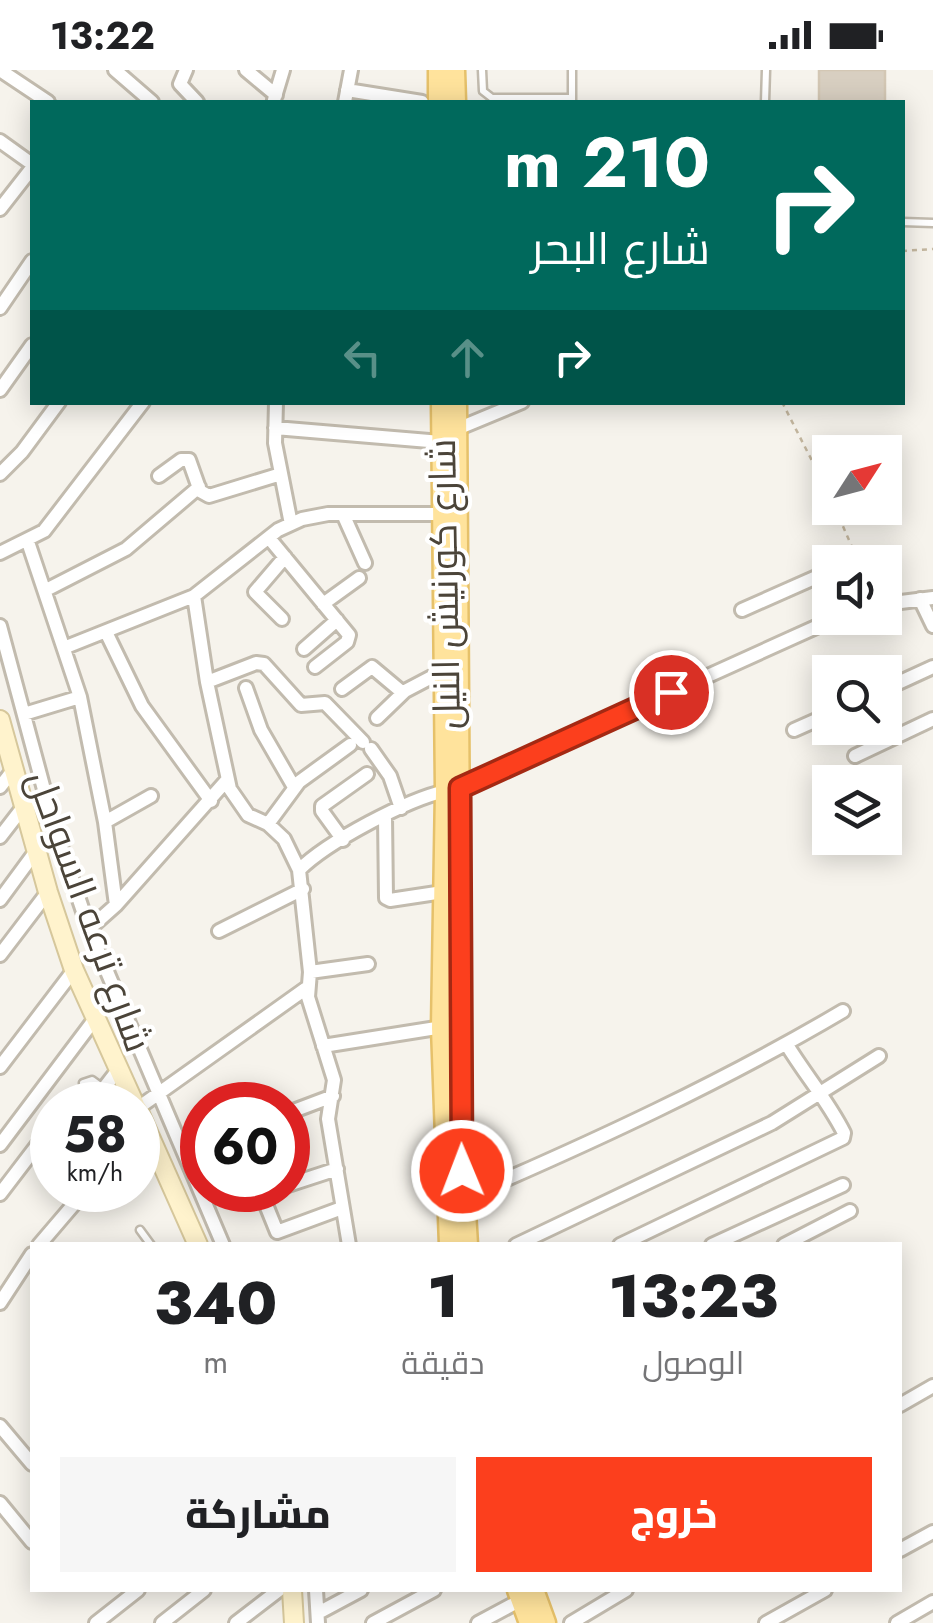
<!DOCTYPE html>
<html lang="ar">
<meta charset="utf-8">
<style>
body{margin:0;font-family:Jost,Cairo,sans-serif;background:#f6f6f6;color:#202124;direction:rtl;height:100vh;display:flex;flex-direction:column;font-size:38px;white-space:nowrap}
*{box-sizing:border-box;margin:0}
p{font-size:32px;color:#757577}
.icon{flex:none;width:55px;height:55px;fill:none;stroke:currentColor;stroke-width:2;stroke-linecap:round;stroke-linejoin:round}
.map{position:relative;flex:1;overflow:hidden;direction:ltr}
.drawer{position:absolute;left:30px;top:1172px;width:872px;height:350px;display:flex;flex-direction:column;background:#fff;border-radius:0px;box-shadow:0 5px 25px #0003;direction:rtl}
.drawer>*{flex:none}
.hud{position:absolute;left:30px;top:30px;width:875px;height:305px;border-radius:0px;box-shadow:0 5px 25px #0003;direction:rtl;background:#00695c;color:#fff;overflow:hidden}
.needle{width:65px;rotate:54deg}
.fabs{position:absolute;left:812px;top:365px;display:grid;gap:20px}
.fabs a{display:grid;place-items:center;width:90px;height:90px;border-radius:0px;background:#fff;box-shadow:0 5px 25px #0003;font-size:50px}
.speed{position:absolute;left:30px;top:1012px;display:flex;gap:20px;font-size:50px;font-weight:700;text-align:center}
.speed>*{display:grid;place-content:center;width:130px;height:130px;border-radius:50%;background:#fff;box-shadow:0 5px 25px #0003;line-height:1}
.speed small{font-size:25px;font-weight:400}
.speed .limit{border:15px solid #d22;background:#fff;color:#111}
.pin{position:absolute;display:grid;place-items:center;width:85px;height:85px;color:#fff;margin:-42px;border:5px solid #fff;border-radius:50%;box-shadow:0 2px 10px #0007}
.me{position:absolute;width:110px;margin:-55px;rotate:359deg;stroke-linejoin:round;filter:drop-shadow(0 0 8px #0008)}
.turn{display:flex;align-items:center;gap:35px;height:210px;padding:0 30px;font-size:45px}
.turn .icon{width:130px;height:130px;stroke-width:2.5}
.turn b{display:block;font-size:70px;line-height:85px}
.lanes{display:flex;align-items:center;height:95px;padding:0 30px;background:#0003;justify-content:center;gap:50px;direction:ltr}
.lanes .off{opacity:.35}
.eta{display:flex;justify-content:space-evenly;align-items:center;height:170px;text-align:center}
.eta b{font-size:60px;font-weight:800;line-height:70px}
.button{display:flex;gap:20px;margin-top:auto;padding:20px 30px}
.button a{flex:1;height:115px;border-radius:0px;background:#fc3f1d;color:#fff;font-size:40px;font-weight:800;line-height:115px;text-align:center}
.button a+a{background:#f6f6f6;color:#202124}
.status{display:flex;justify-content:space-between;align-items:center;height:70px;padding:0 50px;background:#fff;direction:ltr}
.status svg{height:28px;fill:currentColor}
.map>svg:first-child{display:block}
.building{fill:#d8cfc1;stroke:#d3c7b4;stroke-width:2.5}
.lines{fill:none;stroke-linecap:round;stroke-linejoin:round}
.lane-casing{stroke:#c2bbae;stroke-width:11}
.street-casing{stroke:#c2bbae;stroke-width:18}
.secondary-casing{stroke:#d6c79b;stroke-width:22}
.primary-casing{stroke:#e6c16a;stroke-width:25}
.path{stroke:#c4b79f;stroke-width:2.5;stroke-dasharray:5 5;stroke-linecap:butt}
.lane{stroke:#fff;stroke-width:6}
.street{stroke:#fff;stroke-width:12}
.secondary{stroke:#fff3cd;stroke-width:18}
.primary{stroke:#ffe39c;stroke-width:20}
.route-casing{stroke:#a42913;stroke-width:25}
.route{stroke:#fc3f1d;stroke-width:18}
.labels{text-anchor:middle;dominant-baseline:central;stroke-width:8;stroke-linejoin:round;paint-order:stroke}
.street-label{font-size:38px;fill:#4b4439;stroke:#fff}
</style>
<div class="status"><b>13:22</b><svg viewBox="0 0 49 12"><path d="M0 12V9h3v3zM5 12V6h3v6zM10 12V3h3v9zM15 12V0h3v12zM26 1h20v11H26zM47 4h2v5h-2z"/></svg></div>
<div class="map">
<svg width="933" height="1553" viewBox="0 0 933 1553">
<rect width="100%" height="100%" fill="#f6f3ec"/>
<path class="building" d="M819,0h66v32h-66z"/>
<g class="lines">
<g class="lane-casing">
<path id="lane" d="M482,0l1,21 9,7h80
M572,32v-32
M765,32l1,-32
M902,152l31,1
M83,1013l9,-3 11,8
M140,1160l11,15"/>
</g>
<g class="street-casing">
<path id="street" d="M0,0l48,32
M115,0l37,32
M186,0l-6,14 17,18
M246,0l30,25
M347,20l75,12
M274,30l9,-30
M345,32l6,-32
M0,71l32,23
M0,139l32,-41
M0,238l32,-47
M0,320l32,-45
M276,332l-1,41 16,81
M275,358l166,14
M457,359l65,-27
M0,404l22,-22 37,-50
M159,406l22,-16h8l11,31 9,5 72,-22
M343,444l22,49
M269,468l80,97 -2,7 -32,25
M28,472l52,155 25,125 11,83
M0,483l44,-22 99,-129
M849,492l8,-3
M46,520l80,-41 73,-62
M194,526l13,86 23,107 18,26 20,9 16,15 15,31
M920,529l13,27
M323,534l36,-26
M885,534l48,-6
M742,540l88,-39
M282,549l-27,-27 30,-35
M0,556l53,197 36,106 134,316
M106,562l36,74 69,95
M66,577l128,-51 84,-66 24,-11 26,-5h114
M304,579l33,-29
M207,612l49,-19 8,1 37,41 24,-2 38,39
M246,618l15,42 33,57
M342,619l30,-22 31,26
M885,619l48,-22
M24,644l56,-17
M377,648l28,-27 40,-21
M794,660l36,-16
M371,679l19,27 11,32
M855,686l78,-37
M0,717l14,-18
M460,718l376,-170
M385,746l1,82 4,2 53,-8
M105,752l46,-26
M268,754l31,-42 51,-37
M0,767l24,-31
M343,770l-21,-29v-5l45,-32
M0,830l36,-49
M89,859l27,-24 111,-125
M219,861l84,-42
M0,885l48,-63
M310,902l58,-8
M323,976l126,-20
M0,997l74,-97
M91,1035l27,-35
M138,1038l170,-121
M288,1043l45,-17
M0,1075l94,-125
M138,1076l12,-9
M288,1115l49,-16
M260,1120l17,42 65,-24
M0,1124l42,-55 10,-7
M463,1128c130,-56 258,-115 380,-187
M39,1175l47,-55
M349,1175l-21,-126 6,-39 -26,-83 2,-25 -11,-102c28,-28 109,-71 147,-79
M516,1175l256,-122 107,-67
M620,1175l223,-107 1,-5c-16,-32 -38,-57 -57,-88
M712,1175l131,-60
M784,1175l66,-34
M0,1233l32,-49
M900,1335l33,-19
M0,1356l32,38
M0,1433l32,39
M900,1480l33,-18
M316,1520l2,33
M318,1543l43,-23
M96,1553l42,-33
M162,1553l42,-33
M236,1553l43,-33
M373,1553l61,-33
M478,1553l43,-23
M571,1553l55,-33
M766,1553l59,-33
M897,1553l36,-21"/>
</g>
<g class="secondary-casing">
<path id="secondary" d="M0,650l48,172 26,78 61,135
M138,1040l60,135
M292,1520l2,33"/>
</g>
<g class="primary-casing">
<path id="primary" d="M439,0v32
M454,0l1,32
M442,332l4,389 -4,237 8,217
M456,332l5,742 6,101
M518,1520l12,33
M533,1520l12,33"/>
</g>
<path class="path" d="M902,181l31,-2
M782,332l48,94
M835,438l17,39"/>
<use href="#lane" class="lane"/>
<use href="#street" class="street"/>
<use href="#secondary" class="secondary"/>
<use href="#primary" class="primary"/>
</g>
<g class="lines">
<g class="route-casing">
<path id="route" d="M462,1101l-2,-383 211,-96"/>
</g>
<use href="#route" class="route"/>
</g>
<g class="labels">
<g class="street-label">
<text transform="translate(444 514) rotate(-91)">شارع كورنيش النيل</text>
<text transform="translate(90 841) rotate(70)">شارع ترعه السواحل</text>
</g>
</g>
</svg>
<div class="fabs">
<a><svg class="needle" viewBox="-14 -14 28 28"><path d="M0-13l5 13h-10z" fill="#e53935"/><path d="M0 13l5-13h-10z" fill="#757577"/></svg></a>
<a><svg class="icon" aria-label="sound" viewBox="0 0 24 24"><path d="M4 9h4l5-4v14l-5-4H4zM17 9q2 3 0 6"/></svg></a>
<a><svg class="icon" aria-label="search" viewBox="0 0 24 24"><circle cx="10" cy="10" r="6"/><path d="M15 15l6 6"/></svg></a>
<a><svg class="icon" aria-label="layers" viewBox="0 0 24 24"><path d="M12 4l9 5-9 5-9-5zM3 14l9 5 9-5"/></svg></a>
</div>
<div class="speed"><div>58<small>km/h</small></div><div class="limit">60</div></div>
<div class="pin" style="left:671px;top:622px;background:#d93025"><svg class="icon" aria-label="arrive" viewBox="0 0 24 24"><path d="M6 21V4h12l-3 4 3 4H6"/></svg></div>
<svg class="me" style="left:462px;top:1101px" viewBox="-20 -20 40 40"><circle r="17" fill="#fc3f1d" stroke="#fff" stroke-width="3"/><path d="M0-11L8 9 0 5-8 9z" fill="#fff"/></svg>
<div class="hud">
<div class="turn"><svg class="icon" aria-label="right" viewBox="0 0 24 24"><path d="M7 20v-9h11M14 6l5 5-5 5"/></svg><div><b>210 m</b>شارع البحر</div></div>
<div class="lanes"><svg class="icon off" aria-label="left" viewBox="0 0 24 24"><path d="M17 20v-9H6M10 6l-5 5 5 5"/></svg><svg class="icon off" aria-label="ahead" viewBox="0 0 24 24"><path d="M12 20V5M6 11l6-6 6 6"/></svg><svg class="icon" aria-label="right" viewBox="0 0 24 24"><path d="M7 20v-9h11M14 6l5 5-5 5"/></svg></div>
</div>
<section class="drawer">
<div class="eta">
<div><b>13:23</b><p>الوصول</p></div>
<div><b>1</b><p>دقيقة</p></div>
<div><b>340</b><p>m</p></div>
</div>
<div class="button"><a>خروج</a><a>مشاركة</a></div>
</section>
</div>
